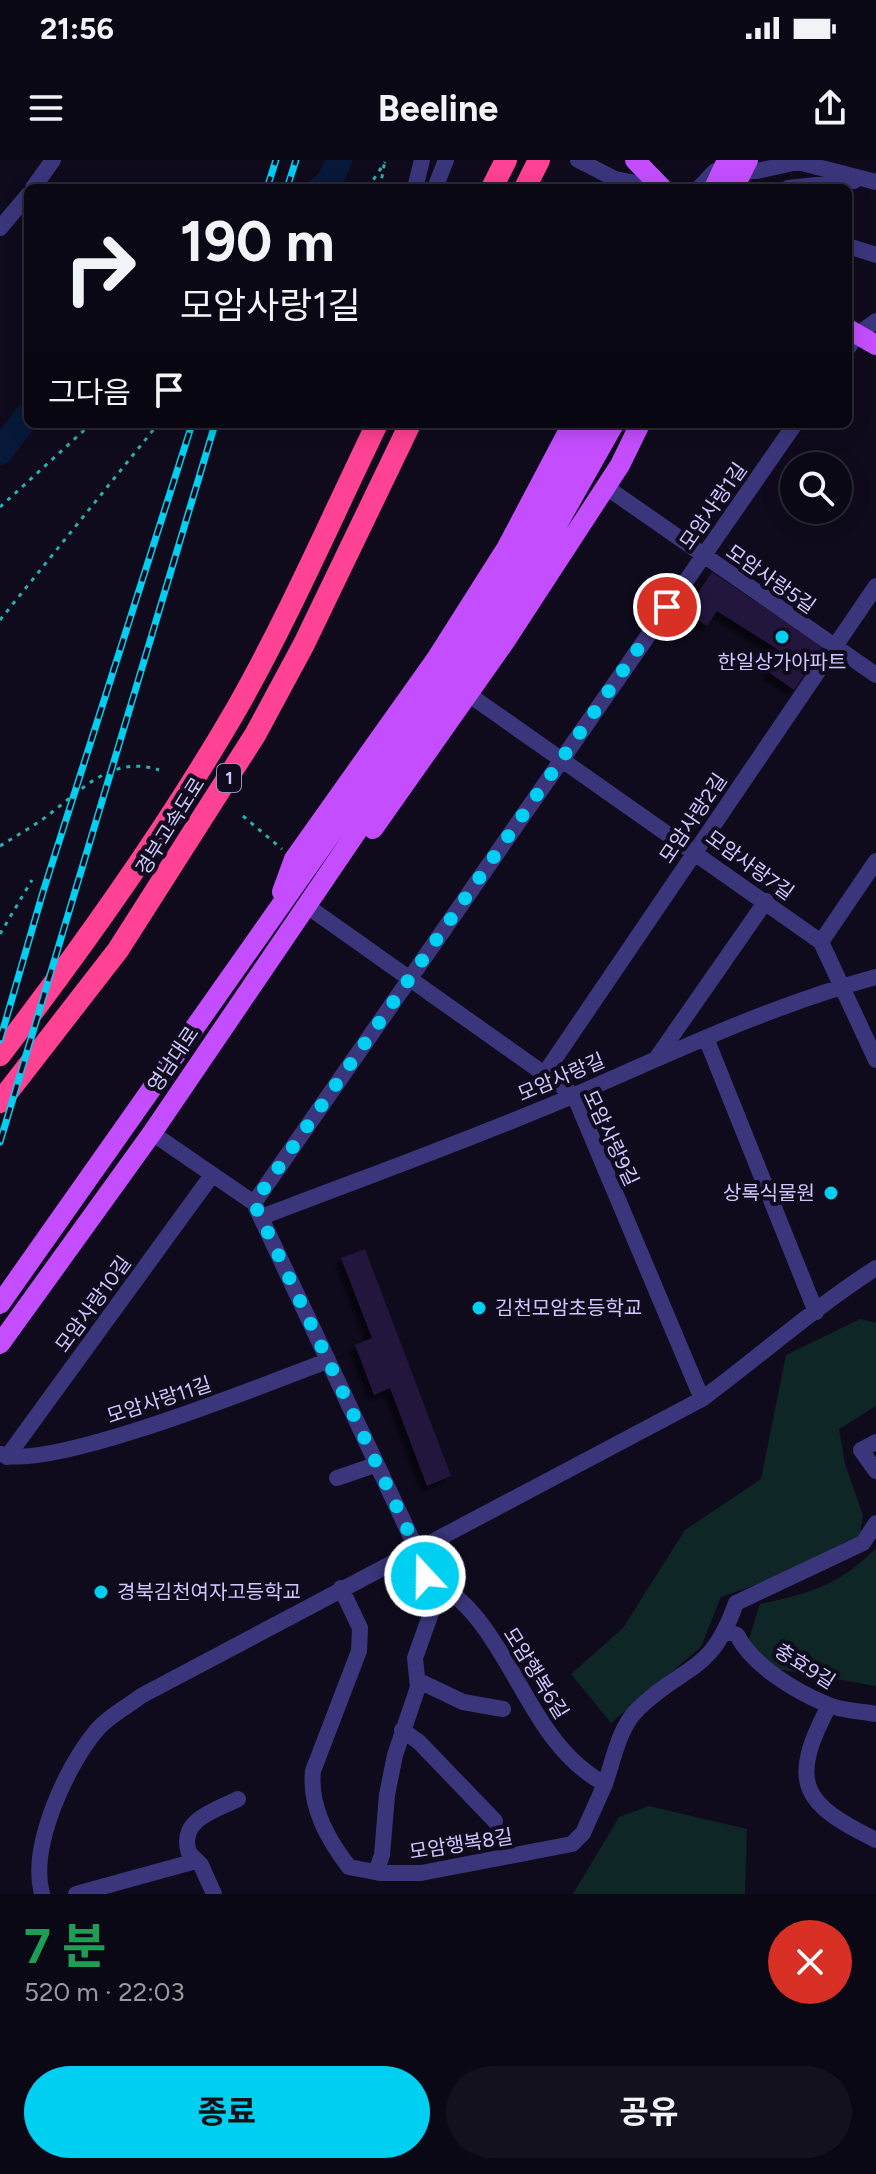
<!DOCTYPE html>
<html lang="ko">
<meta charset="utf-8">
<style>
body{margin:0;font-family:Figtree,"Noto Sans KR",sans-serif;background:#14111f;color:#f1f3f6;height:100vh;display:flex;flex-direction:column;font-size:30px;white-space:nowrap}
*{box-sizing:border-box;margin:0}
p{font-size:26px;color:#9a9aa1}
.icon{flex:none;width:44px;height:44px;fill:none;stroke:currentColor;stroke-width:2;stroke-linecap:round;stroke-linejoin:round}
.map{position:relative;height:1734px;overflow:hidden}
.drawer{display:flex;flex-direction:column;background:#0b0816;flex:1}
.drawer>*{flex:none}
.banner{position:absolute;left:24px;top:24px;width:828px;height:244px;border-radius:12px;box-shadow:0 4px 20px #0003,0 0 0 2px #2b2935;background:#0b0816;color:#f1f3f6;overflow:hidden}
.tools{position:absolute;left:780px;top:292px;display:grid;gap:16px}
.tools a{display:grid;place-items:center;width:72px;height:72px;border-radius:50%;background:#0b0816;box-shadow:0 4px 20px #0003,0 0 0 2px #2b2935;font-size:40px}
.pin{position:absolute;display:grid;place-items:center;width:68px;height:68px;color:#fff;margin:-34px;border:4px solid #fff;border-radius:50%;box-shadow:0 2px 8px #0007}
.me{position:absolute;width:88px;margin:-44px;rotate:339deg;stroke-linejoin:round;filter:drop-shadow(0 0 6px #0008)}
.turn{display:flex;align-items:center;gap:28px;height:168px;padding:0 24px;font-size:36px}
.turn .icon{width:104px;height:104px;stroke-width:2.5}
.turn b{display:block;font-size:56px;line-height:68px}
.then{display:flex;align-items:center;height:76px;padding:0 24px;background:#0003;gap:16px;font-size:30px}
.round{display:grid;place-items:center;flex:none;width:84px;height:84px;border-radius:42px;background:#14111f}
.summary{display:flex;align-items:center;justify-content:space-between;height:136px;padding:0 24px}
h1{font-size:48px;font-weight:700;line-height:60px;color:#1e9e55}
.button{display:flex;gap:16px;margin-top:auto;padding:16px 24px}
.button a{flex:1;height:92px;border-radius:48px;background:#00cff2;color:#111;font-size:32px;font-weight:700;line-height:92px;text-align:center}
.button a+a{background:#14111f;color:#f1f3f6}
.status{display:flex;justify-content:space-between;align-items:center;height:56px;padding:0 40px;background:#0b0816;direction:ltr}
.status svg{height:22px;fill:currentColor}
header{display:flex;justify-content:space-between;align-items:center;height:104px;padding:0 24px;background:#0b0816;font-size:36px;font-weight:700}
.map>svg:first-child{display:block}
.green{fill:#0e2626}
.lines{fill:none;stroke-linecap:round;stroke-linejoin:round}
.river{stroke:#081839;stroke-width:26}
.building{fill:#21173e;filter:url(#shadow)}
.path{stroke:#2caeac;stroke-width:3;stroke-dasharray:4 6;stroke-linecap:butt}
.minor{stroke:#3b367c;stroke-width:16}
.major{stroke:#c44eff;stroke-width:20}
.highway{stroke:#ff4294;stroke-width:22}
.rail-casing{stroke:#00cff2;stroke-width:7}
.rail{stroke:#0f0b1d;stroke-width:4;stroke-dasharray:12;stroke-linecap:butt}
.route{stroke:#00cff2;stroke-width:14;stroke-dasharray:0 25.2}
.poi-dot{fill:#00cff2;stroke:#0f0b1d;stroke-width:3}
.labels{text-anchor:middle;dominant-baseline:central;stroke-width:8;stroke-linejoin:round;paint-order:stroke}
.shield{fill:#0f0b1d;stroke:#968fbb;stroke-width:2}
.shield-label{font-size:18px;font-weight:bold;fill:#d0c7ff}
.street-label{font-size:20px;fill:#d0c7ff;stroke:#0f0b1d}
.poi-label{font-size:20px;fill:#d0c7ff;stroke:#0f0b1d;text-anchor:start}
</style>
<div class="status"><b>21:56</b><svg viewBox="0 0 49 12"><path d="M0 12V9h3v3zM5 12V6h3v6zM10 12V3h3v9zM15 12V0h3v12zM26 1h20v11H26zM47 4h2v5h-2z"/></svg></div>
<header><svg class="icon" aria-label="menu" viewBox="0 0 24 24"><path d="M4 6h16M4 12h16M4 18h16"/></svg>Beeline<svg class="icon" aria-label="share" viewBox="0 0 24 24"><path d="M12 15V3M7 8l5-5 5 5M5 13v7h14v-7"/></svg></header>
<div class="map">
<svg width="876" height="1734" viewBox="0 0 876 1734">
<defs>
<filter id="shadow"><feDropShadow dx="-6" dy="6" stdDeviation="2" flood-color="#0009"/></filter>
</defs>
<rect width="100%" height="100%" fill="#0f0b1d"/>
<path class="green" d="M860,1159l16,4v83l-37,23 6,35 18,51 -4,27 -58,27 -80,28 -20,50 -90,76 -40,-49 52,-46 62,-98 76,-51 25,-124z
M876,1388v138l-100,-17 -29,-24 13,-41c51,-11 78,-18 116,-56z
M649,1646l98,23 -2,65h-172l46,-77z"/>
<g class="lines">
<path class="river" d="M321,28l8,-6 10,-22
M0,292l28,-37"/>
</g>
<path class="building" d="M712,412l111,75 -29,43 -27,-19 13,-20 -63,-40 -10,15 -22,-14z
M365,1089l86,227 -24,10 -37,-98 -16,7 -19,-50 17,-7 -31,-80z"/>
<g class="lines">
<path class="path" d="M368,28l17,-26
M380,28l5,-28
M0,347l91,-83
M0,460l158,-196
M243,656l39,33
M0,686c14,-9 29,-17 43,-27 36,-26 67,-65 116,-49
M0,774l32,-54"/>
<path class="minor" d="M578,0l37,19 47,9
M33,28l20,-28
M415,28l7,-28
M435,28l11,-28
M699,28l16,-17h42l41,-9 78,20
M788,28l66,-7
M0,68l28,-33
M848,86l28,9
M848,188l9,-13 19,-14
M606,327l270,188
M468,534l353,248 55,118
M314,751l260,184 128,304
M821,782l55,-81
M706,878l110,274
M658,896l108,-155
M545,913l331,-487
M152,973l102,70 164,349 13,61 -16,45 3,29 -23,68 -8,40 -5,60 -6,17
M254,1043l541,-779
M262,1057c104,-40 210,-78 313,-122 98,-43 197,-90 301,-118
M876,1282l-15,8 15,21
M1,1294c47,19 270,-72 326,-93
M7,1297l205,-282
M337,1318l38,-13
M425,1416c88,42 95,163 180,208 8,-23 14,-56 32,-74 47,-47 73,-33 99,-107l127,-60 13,-20
M341,1428l19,40 -1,23 -46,120c-4,35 15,69 36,96l31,6h41l151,-29 11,-11 22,-49
M726,1471l11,4c16,31 58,56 89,69 15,7 34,7 50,10
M419,1521l44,21 40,7
M829,1546c-41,77 -27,98 47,134
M402,1570l17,12 76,79
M42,1734c-13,-47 24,-127 54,-163 11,-14 31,-24 45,-35l561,-297c58,-43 113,-92 174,-131
M76,1734l120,-33
M214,1734l-13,-29 -12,-12c-11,-33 25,-42 49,-54"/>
<path class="major" d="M635,0l27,28
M714,28l13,-28
M734,28l14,-28
M848,169l28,16
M373,669l131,-186 116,-178 20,-41
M282,732l12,-33 142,-200 71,-112 65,-123
M0,1144l462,-656 48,-73 83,-151
M0,1184l152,-211 325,-478 48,-73 89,-158"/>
<path class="highway" d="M492,28l14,-28
M525,28l14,-28
M0,895c85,-111 167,-226 237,-347 52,-92 94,-189 140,-284
M0,942l118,-152 137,-215 49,-91 106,-220"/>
<g class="rail-casing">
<path id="rail" d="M267,28l9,-28
M287,28l9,-28
M0,880l43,-148 149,-468
M0,982l215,-718"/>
</g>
<use href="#rail" class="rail"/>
</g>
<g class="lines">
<path class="route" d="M425,1416l-7,-24 -164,-349 413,-596"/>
</g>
<g class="poi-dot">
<circle cx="782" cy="477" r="8"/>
<circle cx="831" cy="1033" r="8"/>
<circle cx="479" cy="1148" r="8"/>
<circle cx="101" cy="1432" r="8"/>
</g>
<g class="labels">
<rect class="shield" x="217" y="604" width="24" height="28" rx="6"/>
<g class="shield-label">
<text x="229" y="618">1</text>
</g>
<g class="street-label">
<text transform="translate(713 346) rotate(-55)">모암사랑1길</text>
<text transform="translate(771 419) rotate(35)">모암사랑5길</text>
<text transform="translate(693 658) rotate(-56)">모암사랑2길</text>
<text transform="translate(170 666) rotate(-58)">경부고속도로</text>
<text transform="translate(750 705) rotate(36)">모암사랑7길</text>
<text transform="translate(173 899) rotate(-56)">영남대로</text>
<text transform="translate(561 917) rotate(-23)">모암사랑길</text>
<text transform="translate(611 978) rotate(65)">모암사랑9길</text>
<text transform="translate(93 1144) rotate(-54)">모암사랑10길</text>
<text transform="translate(159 1240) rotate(-18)">모암사랑11길</text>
<text transform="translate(805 1506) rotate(32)">충효9길</text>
<text transform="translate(536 1513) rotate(58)">모암행복6길</text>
<text transform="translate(461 1684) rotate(-9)">모암행복8길</text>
</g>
<g class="poi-label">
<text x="782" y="502" text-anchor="middle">한일상가아파트</text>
<text x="815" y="1033" text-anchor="end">상록식물원</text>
<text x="495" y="1148">김천모암초등학교</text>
<text x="117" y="1432">경북김천여자고등학교</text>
</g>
</g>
</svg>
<div class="tools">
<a><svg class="icon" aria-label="search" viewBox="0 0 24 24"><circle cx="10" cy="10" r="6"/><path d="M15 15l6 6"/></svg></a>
</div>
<div class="pin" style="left:667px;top:447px;background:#d93025"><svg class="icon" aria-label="arrive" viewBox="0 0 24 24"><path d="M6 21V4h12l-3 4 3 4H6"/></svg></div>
<svg class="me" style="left:425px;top:1416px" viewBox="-20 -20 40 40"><circle r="17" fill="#00cff2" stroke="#fff" stroke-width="3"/><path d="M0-11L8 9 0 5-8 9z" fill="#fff"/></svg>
<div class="banner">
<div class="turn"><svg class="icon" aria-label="right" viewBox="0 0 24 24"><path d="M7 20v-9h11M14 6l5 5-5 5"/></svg><div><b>190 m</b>모암사랑1길</div></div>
<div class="then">그다음<svg class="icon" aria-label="arrive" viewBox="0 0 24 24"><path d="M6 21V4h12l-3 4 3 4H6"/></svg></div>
</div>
</div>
<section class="drawer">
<div class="summary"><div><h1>7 분</h1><p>520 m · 22:03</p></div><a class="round" style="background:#d93025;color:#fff"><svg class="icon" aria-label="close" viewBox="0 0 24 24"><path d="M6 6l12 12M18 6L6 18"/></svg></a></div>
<div class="button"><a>종료</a><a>공유</a></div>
</section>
